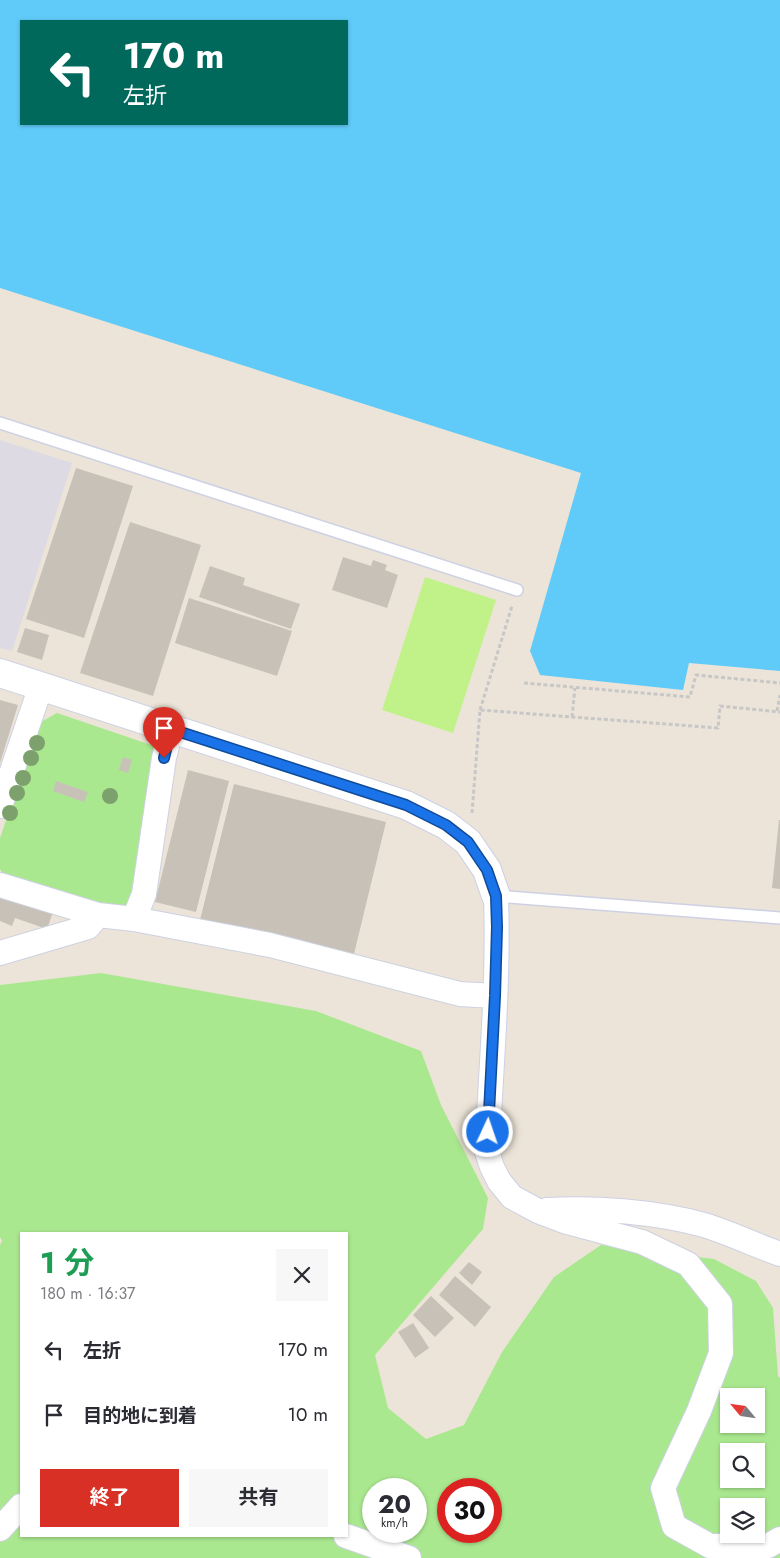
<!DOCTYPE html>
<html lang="ja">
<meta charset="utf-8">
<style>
body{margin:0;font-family:Jost,"Noto Sans JP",sans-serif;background:#f7f7f7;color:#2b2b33;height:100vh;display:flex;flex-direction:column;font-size:19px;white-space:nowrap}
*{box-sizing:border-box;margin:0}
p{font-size:16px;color:#7c7c81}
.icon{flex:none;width:28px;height:28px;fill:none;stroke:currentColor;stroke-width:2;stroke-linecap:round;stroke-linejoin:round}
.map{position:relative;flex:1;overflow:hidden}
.details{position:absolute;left:20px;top:1232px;width:328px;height:305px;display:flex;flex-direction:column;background:#fff;border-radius:0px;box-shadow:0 1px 4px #0004}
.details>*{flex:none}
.top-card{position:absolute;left:20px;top:20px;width:328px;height:105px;border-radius:0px;box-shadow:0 1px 4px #0004;background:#00695c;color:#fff;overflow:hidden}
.needle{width:32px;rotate:299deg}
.fabs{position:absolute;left:720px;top:1388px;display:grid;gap:10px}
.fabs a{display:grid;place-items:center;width:45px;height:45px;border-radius:0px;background:#fff;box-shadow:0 1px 4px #0004;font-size:25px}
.speed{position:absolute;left:362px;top:1478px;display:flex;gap:10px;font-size:25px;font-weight:700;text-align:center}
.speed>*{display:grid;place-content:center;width:65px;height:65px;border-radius:50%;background:#fff;box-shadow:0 1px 4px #0004;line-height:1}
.speed small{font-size:12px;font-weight:400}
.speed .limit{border:8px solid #d22;background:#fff;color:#111}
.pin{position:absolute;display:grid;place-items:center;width:42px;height:42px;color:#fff;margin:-51px -21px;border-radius:50% 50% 50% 0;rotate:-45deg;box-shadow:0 0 5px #0007}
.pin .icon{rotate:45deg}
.me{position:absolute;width:55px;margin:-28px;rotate:3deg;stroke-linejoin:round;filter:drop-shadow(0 0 4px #0008)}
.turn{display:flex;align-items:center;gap:18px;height:105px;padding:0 20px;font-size:22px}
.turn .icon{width:65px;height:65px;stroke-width:2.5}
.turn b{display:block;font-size:35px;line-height:42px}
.round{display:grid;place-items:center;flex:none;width:52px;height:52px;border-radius:0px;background:#f7f7f7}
.headline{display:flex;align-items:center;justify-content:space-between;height:85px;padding:0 20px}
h1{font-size:30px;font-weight:700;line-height:38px;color:#1e9e55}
.action{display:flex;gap:10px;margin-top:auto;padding:10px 20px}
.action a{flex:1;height:58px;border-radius:0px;background:#d93025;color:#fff;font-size:20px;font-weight:700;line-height:58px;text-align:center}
.action a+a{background:#f7f7f7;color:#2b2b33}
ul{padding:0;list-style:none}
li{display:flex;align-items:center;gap:15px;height:65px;padding:0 20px}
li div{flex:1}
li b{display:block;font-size:19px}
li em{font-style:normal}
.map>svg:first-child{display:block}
.industrial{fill:#dddae3}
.green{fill:#aae88f;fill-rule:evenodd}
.pitch{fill:#c1f189}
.water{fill:#60cbf9;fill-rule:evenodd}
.building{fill:#c7c1b8}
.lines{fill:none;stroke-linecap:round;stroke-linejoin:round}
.service-casing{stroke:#cdd1e3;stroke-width:14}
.minor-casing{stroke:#cdd1e3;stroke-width:26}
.tertiary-casing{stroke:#cdd1e3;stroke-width:30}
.path{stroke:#c7c7c7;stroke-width:3;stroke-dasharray:4 2.5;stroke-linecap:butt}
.service{stroke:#fff;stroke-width:11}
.minor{stroke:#fff;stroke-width:24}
.tertiary{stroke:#fff;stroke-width:28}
.tree{fill:#7da16c}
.route-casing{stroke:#114b97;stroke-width:12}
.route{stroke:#1a73e8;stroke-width:9}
</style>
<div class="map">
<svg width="780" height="1558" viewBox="0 0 780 1558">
<rect width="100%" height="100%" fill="#ece4d8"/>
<path class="industrial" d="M0,440l72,23 -60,188 -12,-3z"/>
<path class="green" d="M57,713l103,35 -22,149 -15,17 -119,-38 -4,-7v-31l39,-115z
M101,973l215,38 105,40 20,54 47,93 -5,31 -108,126 13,53 38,31 38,-14 38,-73 52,-75 47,-32 113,14 42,22 17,27 5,68 2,2v180h-780v-313l2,-4 -2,-4v-252zM21,1234h325v302h-325zM729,1396h27v28h-27zM729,1451h27v28h-27zM374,1489h42v42h-42zM449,1489h42v42h-42zM729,1506h27v28h-27z"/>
<path class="pitch" d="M425,577l71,23 -43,133 -71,-23z"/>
<path class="water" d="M0,0h780v671l-91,-8 -6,27 -143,-15 -10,-24 51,-178 -581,-185zM21,21h325v103h-325z"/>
<path class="building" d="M76,468l57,18 -49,152 -58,-19z
M130,522l71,23 -48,151 -73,-23z
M343,557l28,9 2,-6 14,5 -2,5 13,5 -11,33 -55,-18z
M210,566l35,12 -2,7 57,19 -9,25 -92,-32z
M189,598l103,33 -15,45 -102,-33z
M25,628l24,7 -7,25 -25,-8z
M0,700l18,5 -18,58z
M123,757l9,3 -4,13 -9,-3z
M188,770l41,11 -33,131 -41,-10z
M56,781l32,11 -4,10 -31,-11z
M234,784l152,38 -33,136 -153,-38z
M779,820h1v69l-8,-1z
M0,894l53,18 -6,17 -32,-11 -3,8 -12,-5z
M469,1262l13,10 -10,13 -13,-12z
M455,1276l36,31 -16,20 -36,-32z
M431,1296l23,22 -19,19 -22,-22z
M413,1323l16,25 -14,10 -17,-26z"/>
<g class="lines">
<g class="service-casing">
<path id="service" d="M0,423l517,167
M496,896l284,22"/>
</g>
<g class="minor-casing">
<path id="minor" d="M0,806l41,-120
M0,885l98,30 36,4 136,26 190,49 35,2
M496,896c3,85 -5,171 -9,256l5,15 7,14 13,16 26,14 29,11 75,20 46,22 32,40 1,49 -22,58 -36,77 11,38 36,20h58l12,-7
M134,919l10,-25 20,-136 7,-29
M0,953l88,-26 10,-12
M547,1210c49,-3 110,2 157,15 26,8 51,20 76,29
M0,1529l21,-23
M346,1536l63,22"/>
</g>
<g class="tertiary-casing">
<path id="tertiary" d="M0,673l406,132 40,20 22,17 19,28 9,26"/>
</g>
<path class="path" d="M524,683l166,14 6,-22 84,8
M480,710l32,-104
M777,711l3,-16
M572,717l3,-29
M472,813l8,-103 238,18 2,-22 60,6"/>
<use href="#service" class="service"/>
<use href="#minor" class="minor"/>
<use href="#tertiary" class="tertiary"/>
</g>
<g class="tree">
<circle cx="37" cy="743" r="8"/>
<circle cx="31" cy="758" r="8"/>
<circle cx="23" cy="778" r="8"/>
<circle cx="17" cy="793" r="8"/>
<circle cx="110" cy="796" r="8"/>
<circle cx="10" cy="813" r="8"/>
</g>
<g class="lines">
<g class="route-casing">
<path id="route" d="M164,758l7,-29 235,76 40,20 22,17 19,28 9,26 1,31 -2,69 -7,136"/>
</g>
<use href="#route" class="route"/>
</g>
</svg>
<div class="fabs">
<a><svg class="needle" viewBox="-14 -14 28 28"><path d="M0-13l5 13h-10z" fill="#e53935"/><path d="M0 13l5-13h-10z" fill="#7c7c81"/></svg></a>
<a><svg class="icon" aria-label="search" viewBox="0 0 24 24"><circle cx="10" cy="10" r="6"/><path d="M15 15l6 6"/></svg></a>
<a><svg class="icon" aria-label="layers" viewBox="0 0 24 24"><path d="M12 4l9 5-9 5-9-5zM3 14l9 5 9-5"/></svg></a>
</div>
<div class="speed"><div>20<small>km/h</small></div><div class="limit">30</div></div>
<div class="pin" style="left:164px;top:758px;background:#d93025"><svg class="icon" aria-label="arrive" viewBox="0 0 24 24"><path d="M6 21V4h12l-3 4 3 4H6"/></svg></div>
<svg class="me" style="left:488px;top:1132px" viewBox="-20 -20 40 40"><circle r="17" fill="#1a73e8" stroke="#fff" stroke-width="3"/><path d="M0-11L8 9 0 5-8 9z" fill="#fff"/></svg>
<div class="top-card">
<div class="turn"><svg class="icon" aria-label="left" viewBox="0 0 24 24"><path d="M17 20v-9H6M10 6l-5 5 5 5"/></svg><div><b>170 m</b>左折</div></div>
</div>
<section class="details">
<div class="headline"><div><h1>1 分</h1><p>180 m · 16:37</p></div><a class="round"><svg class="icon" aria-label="close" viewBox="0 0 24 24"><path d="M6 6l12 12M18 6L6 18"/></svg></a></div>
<ul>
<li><svg class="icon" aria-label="left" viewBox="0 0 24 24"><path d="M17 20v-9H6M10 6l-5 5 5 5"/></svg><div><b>左折</b></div><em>170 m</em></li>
<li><svg class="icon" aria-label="arrive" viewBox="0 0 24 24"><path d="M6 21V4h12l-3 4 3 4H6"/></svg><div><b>目的地に到着</b></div><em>10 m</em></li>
</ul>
<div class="action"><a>終了</a><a>共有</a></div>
</section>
</div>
